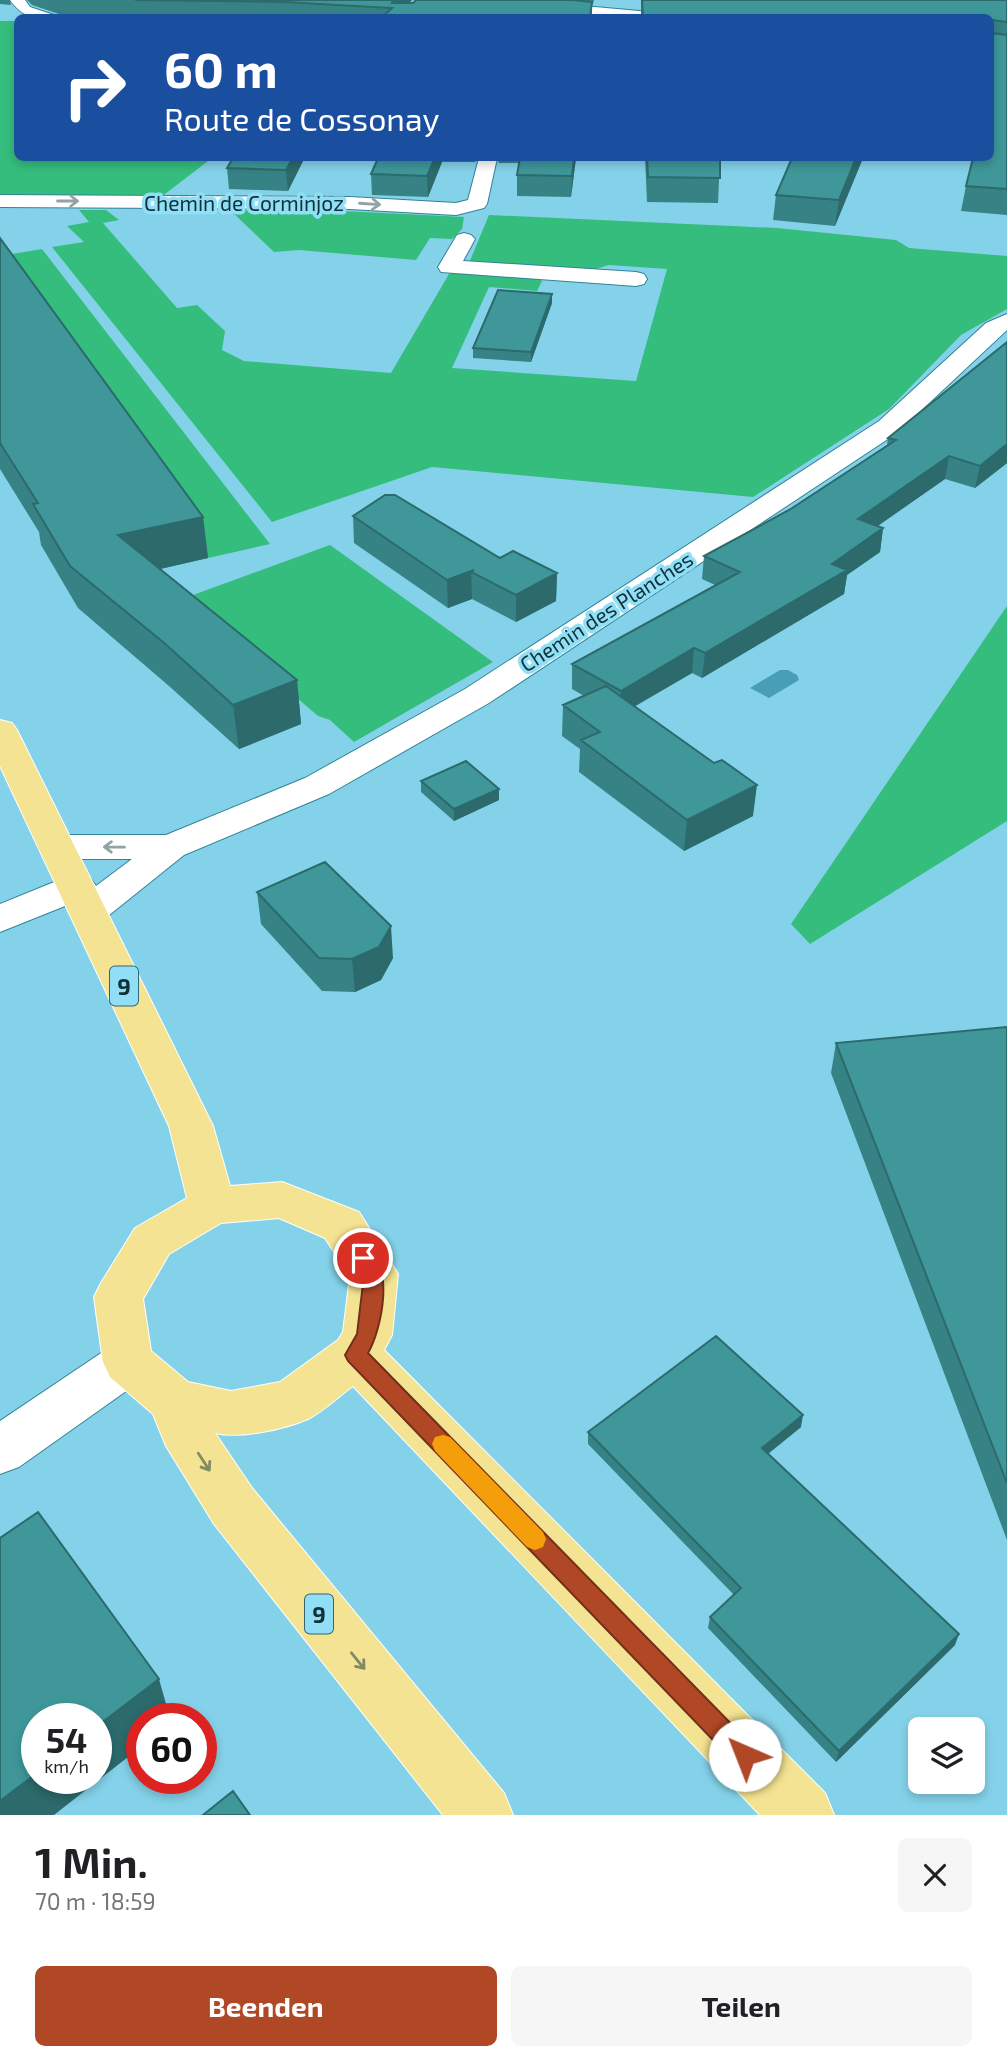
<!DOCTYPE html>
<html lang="de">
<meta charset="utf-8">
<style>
body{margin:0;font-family:"Exo 2",sans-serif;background:#f6f6f6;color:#202124;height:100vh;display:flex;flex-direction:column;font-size:26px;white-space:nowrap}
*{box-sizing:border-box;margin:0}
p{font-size:23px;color:#757577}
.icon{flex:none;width:38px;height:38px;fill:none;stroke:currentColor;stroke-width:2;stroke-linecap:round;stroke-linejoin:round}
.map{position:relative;height:1815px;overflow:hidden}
.side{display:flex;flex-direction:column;background:#fff;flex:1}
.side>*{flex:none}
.hud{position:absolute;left:14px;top:14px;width:980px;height:147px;border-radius:10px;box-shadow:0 4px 10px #0003;background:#1a4fa0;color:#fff;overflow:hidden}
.controls{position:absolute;left:908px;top:1717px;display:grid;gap:14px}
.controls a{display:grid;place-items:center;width:77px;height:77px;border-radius:10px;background:#fff;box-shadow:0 4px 10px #0003;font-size:35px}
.speed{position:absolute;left:21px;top:1703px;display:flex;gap:14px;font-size:35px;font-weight:700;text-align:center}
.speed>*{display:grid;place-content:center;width:91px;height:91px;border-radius:50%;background:#fff;box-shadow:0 4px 10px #0003;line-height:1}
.speed small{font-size:18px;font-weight:400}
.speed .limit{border:10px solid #d22;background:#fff;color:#111}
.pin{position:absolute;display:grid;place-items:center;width:60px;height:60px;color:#fff;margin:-30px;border:4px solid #fff;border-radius:50%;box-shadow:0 2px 7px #0007}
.me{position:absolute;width:77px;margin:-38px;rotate:316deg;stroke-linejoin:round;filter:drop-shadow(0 0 5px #0008)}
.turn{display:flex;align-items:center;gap:24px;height:147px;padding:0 35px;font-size:32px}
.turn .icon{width:91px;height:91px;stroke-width:2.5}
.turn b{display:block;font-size:49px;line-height:60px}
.round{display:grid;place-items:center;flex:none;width:74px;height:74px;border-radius:10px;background:#f6f6f6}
.summary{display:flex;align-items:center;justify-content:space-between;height:119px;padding:0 35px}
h1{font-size:42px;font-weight:700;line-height:52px}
.primary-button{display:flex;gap:14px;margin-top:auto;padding:14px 35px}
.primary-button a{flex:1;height:80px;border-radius:10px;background:#b04826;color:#fff;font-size:28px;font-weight:700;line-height:80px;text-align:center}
.primary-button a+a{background:#f6f6f6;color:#202124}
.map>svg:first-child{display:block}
.green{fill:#35bd7d}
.water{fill:#479eb6}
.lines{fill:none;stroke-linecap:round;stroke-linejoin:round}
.minor-casing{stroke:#318398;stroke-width:2}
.major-casing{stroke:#fff;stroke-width:2}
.minor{fill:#fff;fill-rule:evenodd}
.major{fill:#f4e392;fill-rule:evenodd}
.wall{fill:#368284}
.shaded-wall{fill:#2c6a6c}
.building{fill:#3f979a;stroke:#2c6a6c;stroke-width:2}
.oneway{stroke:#93a2a6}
.oneway2{stroke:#828a66}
.route{fill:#b04826;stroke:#722f19;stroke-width:2}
.slow{fill:#f59e0b}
.labels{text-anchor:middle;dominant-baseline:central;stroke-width:7;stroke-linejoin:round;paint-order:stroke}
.far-street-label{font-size:21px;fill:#0f3139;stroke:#91dff6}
.shield{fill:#91dff6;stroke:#366572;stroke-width:2}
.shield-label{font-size:23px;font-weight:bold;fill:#0f3139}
</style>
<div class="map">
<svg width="1007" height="1815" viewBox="0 0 1007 1815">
<rect width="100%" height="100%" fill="#84d2e9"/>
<path class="green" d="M0,21h17l1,137h194l-51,39 -161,-1z
M79,210h27l13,10 -16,3 74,85 20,-3 28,26 -3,19 22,11 147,12 58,-99 12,-2 79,7 2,2 -5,10 -48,-4 -37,81 184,13 31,-112 -58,-4 -17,5 -123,-7 20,-48 288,13 119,12 13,8 98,8v53l-46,26 -72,74 -136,88 -321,-30 -160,55 -220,-275 32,-5 -17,-16 22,-4z
M230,210h92l142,7 -2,12 -10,10 -22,-1 -14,22 -117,-10 -25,2z
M42,249l228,295 -62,14 -208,-302z
M330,545l163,117 -139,80 -24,-22 -12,-4 -136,-117z
M1007,606v215l-197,123 -19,-20z"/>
<path class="water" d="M780,670h8l9,5 2,5 -30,18 -19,-10z"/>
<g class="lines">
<g class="minor-casing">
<path id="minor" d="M10,0h15l5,7 33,11c-24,0 -38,3 -53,-18z
M463,0h55l143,13 7,5h-61l-137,-14z
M479,158h18l-10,46 -3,4 -28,7 -106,-6 -350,-2v-12l350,2 106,6 12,-3z
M464,233l7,2 4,4 -12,22 173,11 8,2 3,5 -3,5 -8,2 -195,-14 -3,-5 19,-32z
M1007,314v16l-110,103 -408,270 -160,91 -145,61 -81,65 -14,4 -14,-4 -5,-9 5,-9 -75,30v-28l64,-26 13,-3 13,3 6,8 36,-27h-76l-13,-4 -5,-8 5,-8 13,-4h110l139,-57 160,-89 414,-268 107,-98z
M128,1340l18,7 7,15 -7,15 -127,90 -19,7v-53l110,-74z"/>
</g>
<g class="major-casing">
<path id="major" d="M0,720l12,3 5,7 196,396 17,60 52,-4 77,30 39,62 -6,61 -8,15 441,443 9,22h-74l-407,-429c-14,10 -29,25 -45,33 -23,10 -68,20 -93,14l37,55 252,305 9,22h-70l-229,-291 -48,-78 -13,-32 -43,-37 -7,-15 -9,-65 7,-14 34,-55 52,-30 -18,-72 -169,-360zM279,1218l46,20 25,38 -7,56 -5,8 -58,42 -49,9 -43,-9 -37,-31 -8,-52 26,-45 52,-31z"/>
</g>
<use href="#minor" class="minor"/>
<use href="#major" class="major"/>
</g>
<path class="wall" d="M0,0h10l1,5 -11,-1z
M27,0h385l-3,3h4l3,-3h178l-1,4h-1v14h-427l-100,-2 -33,-11z
M641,0h366v215l-46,-4 5,-25 24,-28v-140h-349z
M233,158h245l-3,4h-33l-14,35 -56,-2 -1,-21 6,-13 -73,-2 -16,32 -59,-2 -2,-21z
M497,158h79l-5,39 -54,-1v-21l2,-12h-20z
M645,158h75l-2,45 -71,-1z
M792,158h71l-28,68 -62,-6 3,-25z
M0,238l203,279 5,41 -48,11 137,111 4,44 -62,25 -70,-63 -91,-78 -37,-63 -2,-13 -39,-63z
M552,303l-21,59 -58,-4v-10z
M1007,342v121l-32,25 -30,-9 -68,47 6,2 -3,24 -33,23 -3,19 -142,84 -10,-5 -58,34 119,109 -69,35 -105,-79 1,-23 -18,-13 1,-31 21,-9 -12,-7v-25l143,-79 -13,-6 2,-23 85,-46 98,-65 1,-7z
M353,516l204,57 -1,28 -40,21 -44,-23 -24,9 -94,-65z
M421,781l78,8v11l-45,21 -33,-29z
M257,892l136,66 -12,22 -26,12 -33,-1 -61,-67z
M1007,1027v513l-176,-467 5,-30z
M801,1427l-33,27 187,191 -119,117 -128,-134 2,-11 24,-22 -146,-151v-12z"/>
<path class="shaded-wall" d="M393,0h19l-19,16z
M293,158h11v1l-16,32 -2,-21z
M435,158h7v4l-14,35 -1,-21z
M574,158h2l-5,39 1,-21z
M856,158h7l-28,68 4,-26z
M552,294v9l-21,59v-10z
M1007,444v19l-32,25 5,-22z
M949,456l-4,23 -90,63 3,-23z
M203,517l5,41 -83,19 -7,-42z
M883,528l-3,24 -33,23 -3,19 -142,84 3,-25z
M471,572l1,27 -24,9 -1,-28z
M557,573l-1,28 -40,21v-27z
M694,648l-2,25 -73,42 2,-24z
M297,680l4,44 -62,25 -6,-44z
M757,785l-4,31 -69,35 3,-31z
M499,789v11l-45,21v-12z
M391,926l2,32 -12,22 -26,12 -3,-33z
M803,1415l-2,12 -41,33 2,-12z
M959,1634l-4,11 -119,117 3,-11z
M159,1679l11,39h-28v28l-88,69h-54v-14l37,-28v5h59v-51z"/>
<path class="building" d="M135,0h258l-1,3h21l3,-3h157l19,2 -2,16h-209l11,-10 -107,-6z
M642,0h365v22l-15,-2v13l15,2v154l-41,-3 7,-28h17v-140h-347z
M233,158h60l-7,12 -59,-2z
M378,158h57l-8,18 -56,-2z
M520,158h54l-2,18 -55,-1z
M647,158h73v20l-72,-1z
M792,158h64l-17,42 -63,-5z
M0,238l203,279 -85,18 179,145 -64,25 -70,-63 -93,-76 -37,-62 5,-1 -38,-60z
M498,290l54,4 -21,58 -58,-4z
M1007,342v102l-27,22 -31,-10 -91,63 25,9 -51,36 15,6 -142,83 -11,-5 -73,43 -49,-27 168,-92 -36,-16 85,-46 107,-70 -8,-2z
M385,495h10l105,63 13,-7 44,22 -41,22 -45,-23 3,-2 -27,10 -94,-64z
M606,686l108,77 8,-3 35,25 -70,35 -106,-80 19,-8 -37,-27z
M466,761l33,28 -45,20 -33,-28z
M325,862l66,64 -12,21 -27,12 -33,-1 -62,-66z
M1007,1027v456l-171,-440z
M716,1336l87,79 -41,33 197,186 -120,117 -129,-134 31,-29 -153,-156z
M38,1512l121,167 -63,48v-9h-59v55l-37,28v-263z
M233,1791l17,24h-47z"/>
<defs><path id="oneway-shaft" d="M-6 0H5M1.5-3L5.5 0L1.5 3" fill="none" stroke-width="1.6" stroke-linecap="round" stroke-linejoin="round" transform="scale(1.75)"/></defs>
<g class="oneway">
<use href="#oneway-shaft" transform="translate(68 201)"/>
<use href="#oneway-shaft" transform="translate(370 204) rotate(4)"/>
<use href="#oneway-shaft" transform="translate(114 847) rotate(-179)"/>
</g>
<g class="oneway2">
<use href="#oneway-shaft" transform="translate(204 1462) rotate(57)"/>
<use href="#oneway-shaft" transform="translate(358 1661) rotate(51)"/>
</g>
<path class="route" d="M363,1250c34,11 18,81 5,103l385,393 4,9 -4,9 -8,3 -9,-3 -388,-403 -3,-6 12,-21 7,-59 -11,-17 3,-6z"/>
<path class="slow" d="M443,1435l7,2 93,95 3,7 -3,8 -8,3 -8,-3 -92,-96 -3,-7 3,-7z"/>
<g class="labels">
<g class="far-street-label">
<text x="244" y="202">Chemin de Corminjoz</text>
<text transform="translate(606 611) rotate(-33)">Chemin des Planches</text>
</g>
<g class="shield">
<rect x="110" y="966.5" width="28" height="39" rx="5"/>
<rect x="305" y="1594.5" width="28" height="39" rx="5"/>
</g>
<g class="shield-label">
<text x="124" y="986">9</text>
<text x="319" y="1614">9</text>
</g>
</g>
</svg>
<div class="controls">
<a><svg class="icon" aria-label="layers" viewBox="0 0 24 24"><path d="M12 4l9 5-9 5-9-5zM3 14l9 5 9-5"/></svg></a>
</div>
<div class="speed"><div>54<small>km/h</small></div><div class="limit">60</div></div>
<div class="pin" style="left:363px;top:1258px;background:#d93025"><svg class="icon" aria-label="arrive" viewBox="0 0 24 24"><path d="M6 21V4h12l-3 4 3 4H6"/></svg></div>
<svg class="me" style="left:745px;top:1755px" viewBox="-20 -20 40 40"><circle r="19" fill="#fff"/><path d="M0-13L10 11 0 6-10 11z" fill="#b04826"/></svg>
<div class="hud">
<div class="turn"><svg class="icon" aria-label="right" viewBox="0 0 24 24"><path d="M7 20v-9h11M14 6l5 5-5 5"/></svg><div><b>60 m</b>Route de Cossonay</div></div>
</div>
</div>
<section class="side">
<div class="summary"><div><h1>1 Min.</h1><p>70 m · 18:59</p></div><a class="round"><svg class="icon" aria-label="close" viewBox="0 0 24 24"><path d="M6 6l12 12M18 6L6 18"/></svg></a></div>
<div class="primary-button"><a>Beenden</a><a>Teilen</a></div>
</section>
